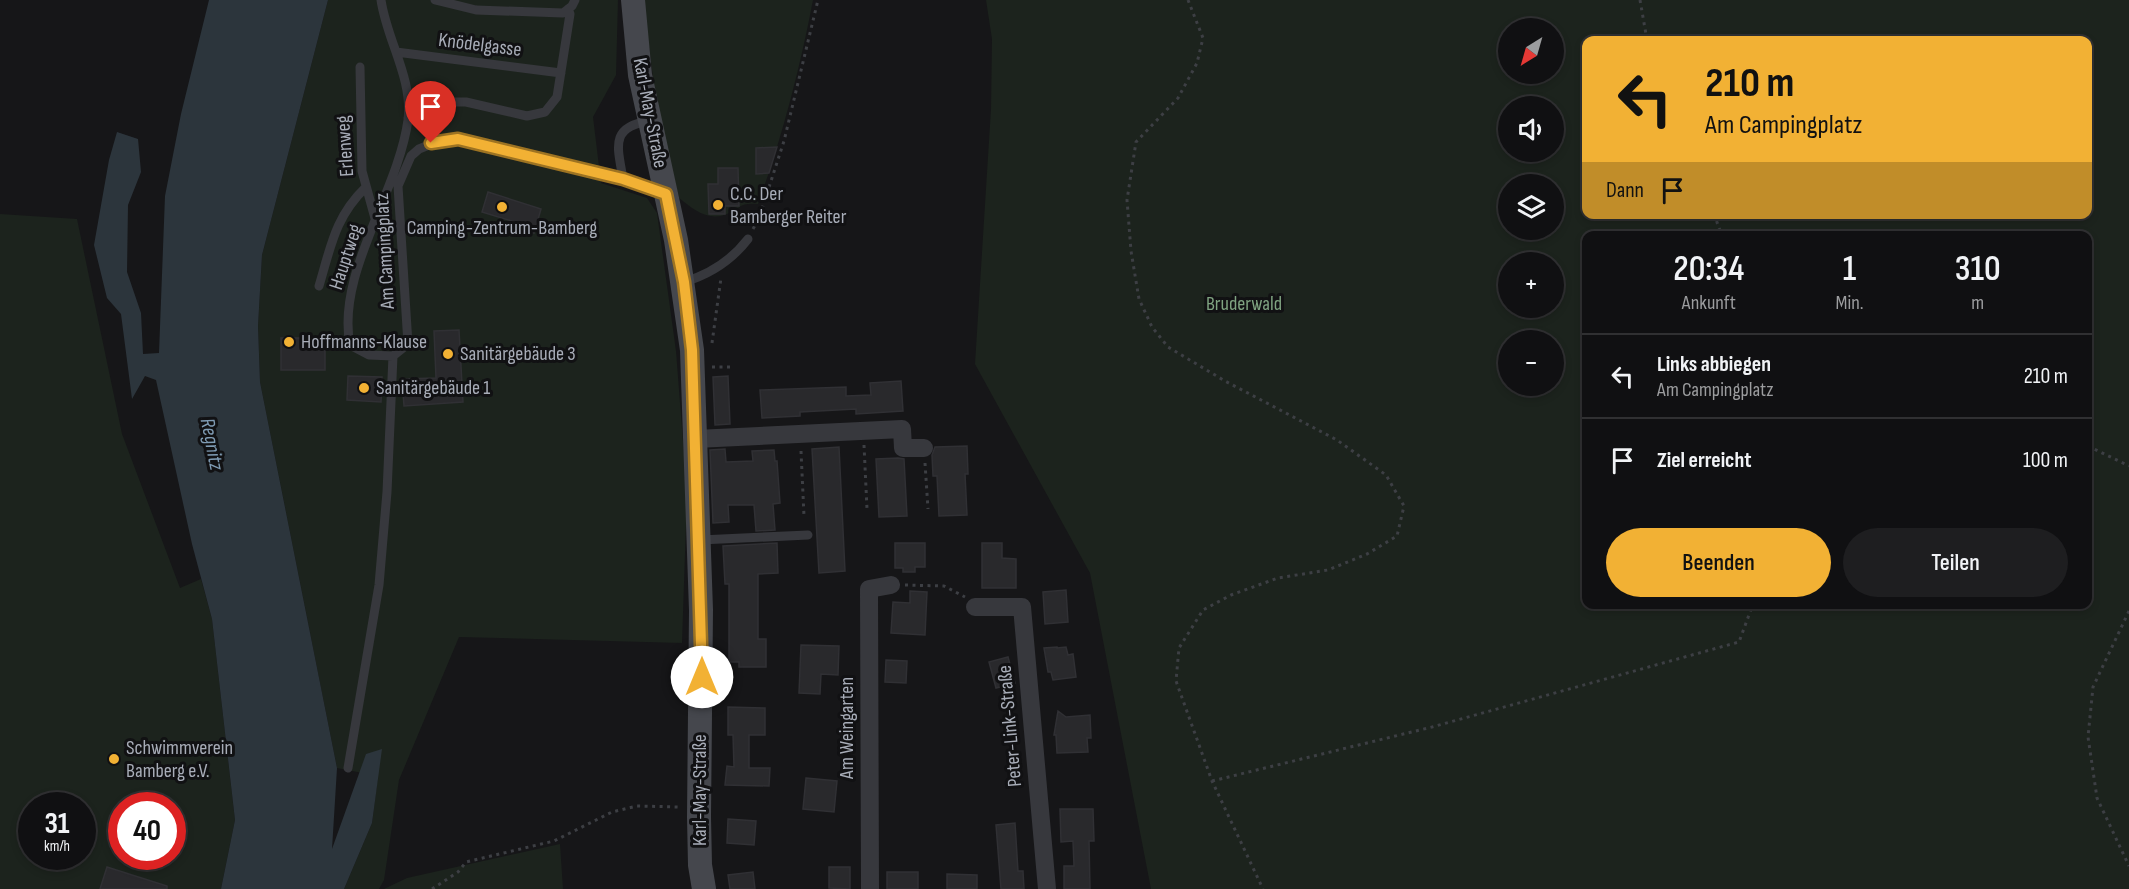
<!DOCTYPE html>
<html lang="de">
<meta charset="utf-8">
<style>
body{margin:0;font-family:"Sofia Sans Condensed",sans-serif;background:#1e1e20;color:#f1f3f6;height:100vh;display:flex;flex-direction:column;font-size:22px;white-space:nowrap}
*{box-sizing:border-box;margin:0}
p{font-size:20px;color:#9c9d9f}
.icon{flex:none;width:33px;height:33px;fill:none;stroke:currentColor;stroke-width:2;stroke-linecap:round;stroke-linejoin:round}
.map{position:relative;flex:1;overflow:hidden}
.drawer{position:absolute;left:1582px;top:231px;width:510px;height:378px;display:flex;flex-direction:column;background:#101012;border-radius:12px;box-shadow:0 3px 9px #0003,0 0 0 2px #303032}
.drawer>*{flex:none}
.hud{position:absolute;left:1582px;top:36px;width:510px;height:183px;border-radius:12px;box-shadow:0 3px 9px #0003,0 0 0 2px #303032;background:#f2b134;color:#111;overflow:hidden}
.needle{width:39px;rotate:217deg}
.fabs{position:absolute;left:1498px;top:18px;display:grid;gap:12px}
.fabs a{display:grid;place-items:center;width:66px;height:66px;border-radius:50%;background:#101012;box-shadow:0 3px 9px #0003,0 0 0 2px #303032;font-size:30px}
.speed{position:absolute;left:18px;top:792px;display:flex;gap:12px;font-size:30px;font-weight:700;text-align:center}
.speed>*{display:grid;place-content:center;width:78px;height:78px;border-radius:50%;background:#101012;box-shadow:0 3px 9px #0003,0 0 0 2px #303032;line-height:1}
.speed small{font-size:15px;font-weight:400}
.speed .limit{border:9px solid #d22;background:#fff;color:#111}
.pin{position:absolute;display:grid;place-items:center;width:51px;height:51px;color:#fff;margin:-62px -26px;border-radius:50% 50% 50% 0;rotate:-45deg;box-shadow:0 0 6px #0007}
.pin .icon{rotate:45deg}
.me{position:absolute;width:66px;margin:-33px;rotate:0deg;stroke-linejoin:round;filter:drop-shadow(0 0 4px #0008)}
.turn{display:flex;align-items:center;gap:21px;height:126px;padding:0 24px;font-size:27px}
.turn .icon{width:78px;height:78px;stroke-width:2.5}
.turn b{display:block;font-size:42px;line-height:51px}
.then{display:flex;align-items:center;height:57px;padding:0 24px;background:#0003;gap:12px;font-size:22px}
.eta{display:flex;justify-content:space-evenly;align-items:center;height:102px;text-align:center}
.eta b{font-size:36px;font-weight:600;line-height:42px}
.action{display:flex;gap:12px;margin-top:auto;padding:12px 24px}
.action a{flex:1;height:69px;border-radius:36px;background:#f2b134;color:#111;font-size:24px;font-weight:600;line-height:69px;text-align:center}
.action a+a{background:#1e1e20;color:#f1f3f6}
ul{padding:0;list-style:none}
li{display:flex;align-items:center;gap:18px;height:84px;padding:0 24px;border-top:2px solid #303032}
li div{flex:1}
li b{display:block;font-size:22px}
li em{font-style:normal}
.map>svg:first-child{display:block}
.green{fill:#1c231d;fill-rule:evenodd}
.water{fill:#2c353c}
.building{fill:#29292c;stroke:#303034;stroke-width:1.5}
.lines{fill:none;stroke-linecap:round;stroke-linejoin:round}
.path{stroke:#3d3f44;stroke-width:3;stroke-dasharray:3 4.5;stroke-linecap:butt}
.lane{stroke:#37383d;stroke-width:9}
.street{stroke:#37383d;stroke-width:18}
.secondary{stroke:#45474d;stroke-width:24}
.route-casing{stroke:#9d7322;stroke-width:15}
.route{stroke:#f2b134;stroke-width:10}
.poi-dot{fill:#f2b134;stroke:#111113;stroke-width:2}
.labels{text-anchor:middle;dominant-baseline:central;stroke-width:6;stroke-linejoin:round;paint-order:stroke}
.street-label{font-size:20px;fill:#a8adb8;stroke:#111113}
.poi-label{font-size:20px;fill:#a8adb8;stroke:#111113;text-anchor:start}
.park-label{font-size:20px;fill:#7fa381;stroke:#111113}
.water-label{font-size:21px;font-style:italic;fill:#7f9bb3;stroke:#111113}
</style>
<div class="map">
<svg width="2129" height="889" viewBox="0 0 2129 889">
<rect width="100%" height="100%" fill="#161618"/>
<path class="green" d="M328,0h290l-2,75 -23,42 8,66 46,15 10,15 19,138 11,142 -5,150 -223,-6 -60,143 -15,100 -5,9h-35l28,-66 6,-47 -41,-8 -77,-386 -2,-56 4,-71z
M643,0h170c-13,68 -31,138 -55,204 -21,-1 -15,4 -31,10 -19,8 -34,-5 -48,-16l-22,-90z
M986,0h1143v889h-978l-61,-316 -115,-209 16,-255 1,-70zM1509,28h45v46h-45zM1587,40h501v174h-501zM1554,106v46h-45v-46zM1554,184v46h-45v-46zM1587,236h501v368h-501zM1509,262h45v46h-45zM1509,340h45v46h-45z
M0,214l77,5 45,215 58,154 21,-9 11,40 23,201 -14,69h-221zM32,806h50v50h-50zM122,806h50v50h-50z
M560,844l3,45h-179l23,-11z"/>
<path class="water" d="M209,0h119l-66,255 -4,71 2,56 77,386 -5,81 34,-95 16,-5 -10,74 -28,66h-123l14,-69 -23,-201 -20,-75 -36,-164 -11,-4 -13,23 -11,-85 -14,-16 -13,-53 15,-85 8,-28 21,7 3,33 -13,33 -1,67 14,41 2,41 16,-1 6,-157 16,-82z"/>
<path class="building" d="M777,147l-8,26 -13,1v-26z
M718,168h20l1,38h-14v8h-16l-1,-30h10z
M488,192l53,17 -7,24 -20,-6 1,-5 -33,-10z
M459,330l4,72 -59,4 -2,-27 34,-1 -2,-47z
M281,338h44v32h-44z
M348,376l34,1 -1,25 -34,-2z
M728,376l2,48 -15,1 -2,-48z
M901,381l2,30 -47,3v-5l-56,3v4l-38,2 -2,-28 86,-3v9l25,-1 -1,-12z
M967,446l1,28h-3l2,41 -28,1 -2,-40h-4l-1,-21 3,-8z
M839,447l6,124 -26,2 -7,-124z
M725,449l1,13 27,-1 -1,-10 22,-1 1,11h2l3,42 -7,1 2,26 -19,1 -2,-26h-26l1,17 -16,1 -3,-73z
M898,458l6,1 3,57 -28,1 -3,-58z
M777,543l1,30 -20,1v65h8v28h-27v-5h-10v-78h-4l-2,-38z
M895,543h30v24h-10v5h-12v-4h-8z
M982,543h20v15l14,1v29h-34z
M1066,590l2,32 -23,2 -2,-32z
M910,591l17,1 -2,43 -34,-2 2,-31 17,1z
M801,645l38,1 -1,29 -17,-1 -1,20 -21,-1z
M1057,647v1l9,-1 2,8 5,-1 3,23 -23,3 -2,-8h-3l-4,-24z
M1008,657l7,26 -19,5 -7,-26z
M886,660l21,1 -1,22 -21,-1z
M728,707l37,1v27h-16v33h21l-1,18 -44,-1 2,-19 7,1 -1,-32h-5z
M1058,711l8,6 24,-2 1,23h-4l1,14 -31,1 -1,-18h-2z
M806,778l31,3 -3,31 -31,-3z
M1060,809h33l1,32h-5l1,48h-26v-23h10l-1,-25 -12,1z
M728,819l28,2 -2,24 -27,-2z
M1015,823l3,48h5l1,18h-23l-5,-64z
M107,867l60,19v3h-67z
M829,867h21v22l-21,-1z
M753,872l2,17h-25l-2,-14z
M887,872h31v17h-31z
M947,874l30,1v14h-30z"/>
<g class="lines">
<path class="path" d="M1188,0l15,38 -6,25 -19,35 -42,44 -9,58 4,51 8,48 13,28 16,20 57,34 112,59 49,35 18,31 -7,30 -30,18 -39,16 -50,8 -47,17 -28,15 -24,38 -3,33 36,100 51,108
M1640,0l7,40
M1714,214l8,22
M753,229l6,-11 25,-77 34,-141
M325,338l13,3
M712,343l9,-65
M712,367h21
M864,445l3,64
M2088,446l41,20
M801,451l3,65
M925,463l3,46
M905,585l39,1 21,11
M2129,611l-36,76 -5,50 9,61 32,68
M1212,781l220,-54 307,-85 14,-38
M432,889l26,-17 8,-10 88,-21 58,-29 25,-6 42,1"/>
<path class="lane" d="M381,0c6,41 32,78 27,120 -10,73 -72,153 -58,225l19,10 24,1
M435,0l41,10 87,3 9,-7 3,-6
M396,52l165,21
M360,67l2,104 14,51
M408,118l33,-16h25l61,14 18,-4 12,-15 13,-83 -2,-5
M623,179c-5,-31 -14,-52 26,-58
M684,282c27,-8 47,-21 64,-43
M319,286c12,-40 16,-69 47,-99
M393,356l15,-12 -10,-158 13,-30 8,-7 22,-9 17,-1 165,40 41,14
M700,540l108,-5
M348,768l31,-183 8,-93 6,-136"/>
<path class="street" d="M696,439l206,-10 1,19h21
M975,607h47l25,282
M870,889l-1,-300 22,-4"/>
<path class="secondary" d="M633,0l7,75 36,165 16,110 9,260 -2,207 1,48 4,24"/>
</g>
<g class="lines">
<g class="route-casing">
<path id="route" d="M431,143l27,-4 165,40 43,15 18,88 8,68 10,327"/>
</g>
<use href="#route" class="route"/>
</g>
<g class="poi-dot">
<circle cx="718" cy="205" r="6"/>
<circle cx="502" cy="207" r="6"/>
<circle cx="289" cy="342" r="6"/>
<circle cx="448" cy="354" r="6"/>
<circle cx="364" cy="388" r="6"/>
<circle cx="114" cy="759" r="6"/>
</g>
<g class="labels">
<g class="street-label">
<text transform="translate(480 45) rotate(7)">Knödelgasse</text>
<text transform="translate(650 113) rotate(79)">Karl-May-Straße</text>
<text transform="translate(345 146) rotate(-94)">Erlenweg</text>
<text transform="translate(385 251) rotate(-93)">Am Campingplatz</text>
<text transform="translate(346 257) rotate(-72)">Hauptweg</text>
<text transform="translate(1010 726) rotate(-95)">Peter-Link-Straße</text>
<text transform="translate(847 728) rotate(-90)">Am Weingarten</text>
<text transform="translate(700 790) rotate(-90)">Karl-May-Straße</text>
</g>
<g class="poi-label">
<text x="730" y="194">C.C. Der<tspan x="730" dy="23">Bamberger Reiter</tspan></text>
<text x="502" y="228" text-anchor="middle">Camping-Zentrum-Bamberg</text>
<text x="301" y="342">Hoffmanns-Klause</text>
<text x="460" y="354">Sanitärgebäude 3</text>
<text x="376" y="388">Sanitärgebäude 1</text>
<text x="126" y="748">Schwimmverein<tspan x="126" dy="23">Bamberg e.V.</tspan></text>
</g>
<g class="park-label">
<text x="1244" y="304">Bruderwald</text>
</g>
<g class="water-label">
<text transform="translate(212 444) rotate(79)">Regnitz</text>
</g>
</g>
</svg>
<div class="fabs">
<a><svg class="needle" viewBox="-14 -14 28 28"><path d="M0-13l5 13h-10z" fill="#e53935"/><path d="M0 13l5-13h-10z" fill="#9c9d9f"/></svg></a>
<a><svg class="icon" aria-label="sound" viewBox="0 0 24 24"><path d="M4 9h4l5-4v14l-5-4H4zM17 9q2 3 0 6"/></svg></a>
<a><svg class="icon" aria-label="layers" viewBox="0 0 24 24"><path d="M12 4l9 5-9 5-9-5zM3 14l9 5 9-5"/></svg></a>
<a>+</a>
<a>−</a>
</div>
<div class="speed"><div>31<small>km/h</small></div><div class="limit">40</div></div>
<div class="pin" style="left:431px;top:143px;background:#d93025"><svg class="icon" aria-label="arrive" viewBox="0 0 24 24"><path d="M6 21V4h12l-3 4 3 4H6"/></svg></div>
<svg class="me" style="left:702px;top:677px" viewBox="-20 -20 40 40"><circle r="19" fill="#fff"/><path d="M0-13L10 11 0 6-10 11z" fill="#f2b134"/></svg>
<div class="hud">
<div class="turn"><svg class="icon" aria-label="left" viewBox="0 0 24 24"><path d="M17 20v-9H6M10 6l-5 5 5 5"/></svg><div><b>210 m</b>Am Campingplatz</div></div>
<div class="then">Dann<svg class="icon" aria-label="arrive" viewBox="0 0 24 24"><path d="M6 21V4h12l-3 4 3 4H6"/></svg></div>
</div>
<section class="drawer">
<div class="eta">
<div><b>20:34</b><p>Ankunft</p></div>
<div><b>1</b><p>Min.</p></div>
<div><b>310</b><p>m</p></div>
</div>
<ul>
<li><svg class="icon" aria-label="left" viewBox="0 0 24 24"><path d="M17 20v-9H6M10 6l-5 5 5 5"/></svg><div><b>Links abbiegen</b><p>Am Campingplatz</p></div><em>210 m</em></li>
<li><svg class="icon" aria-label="arrive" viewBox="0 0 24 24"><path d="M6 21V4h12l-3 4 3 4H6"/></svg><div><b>Ziel erreicht</b></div><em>100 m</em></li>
</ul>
<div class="action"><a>Beenden</a><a>Teilen</a></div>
</section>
</div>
